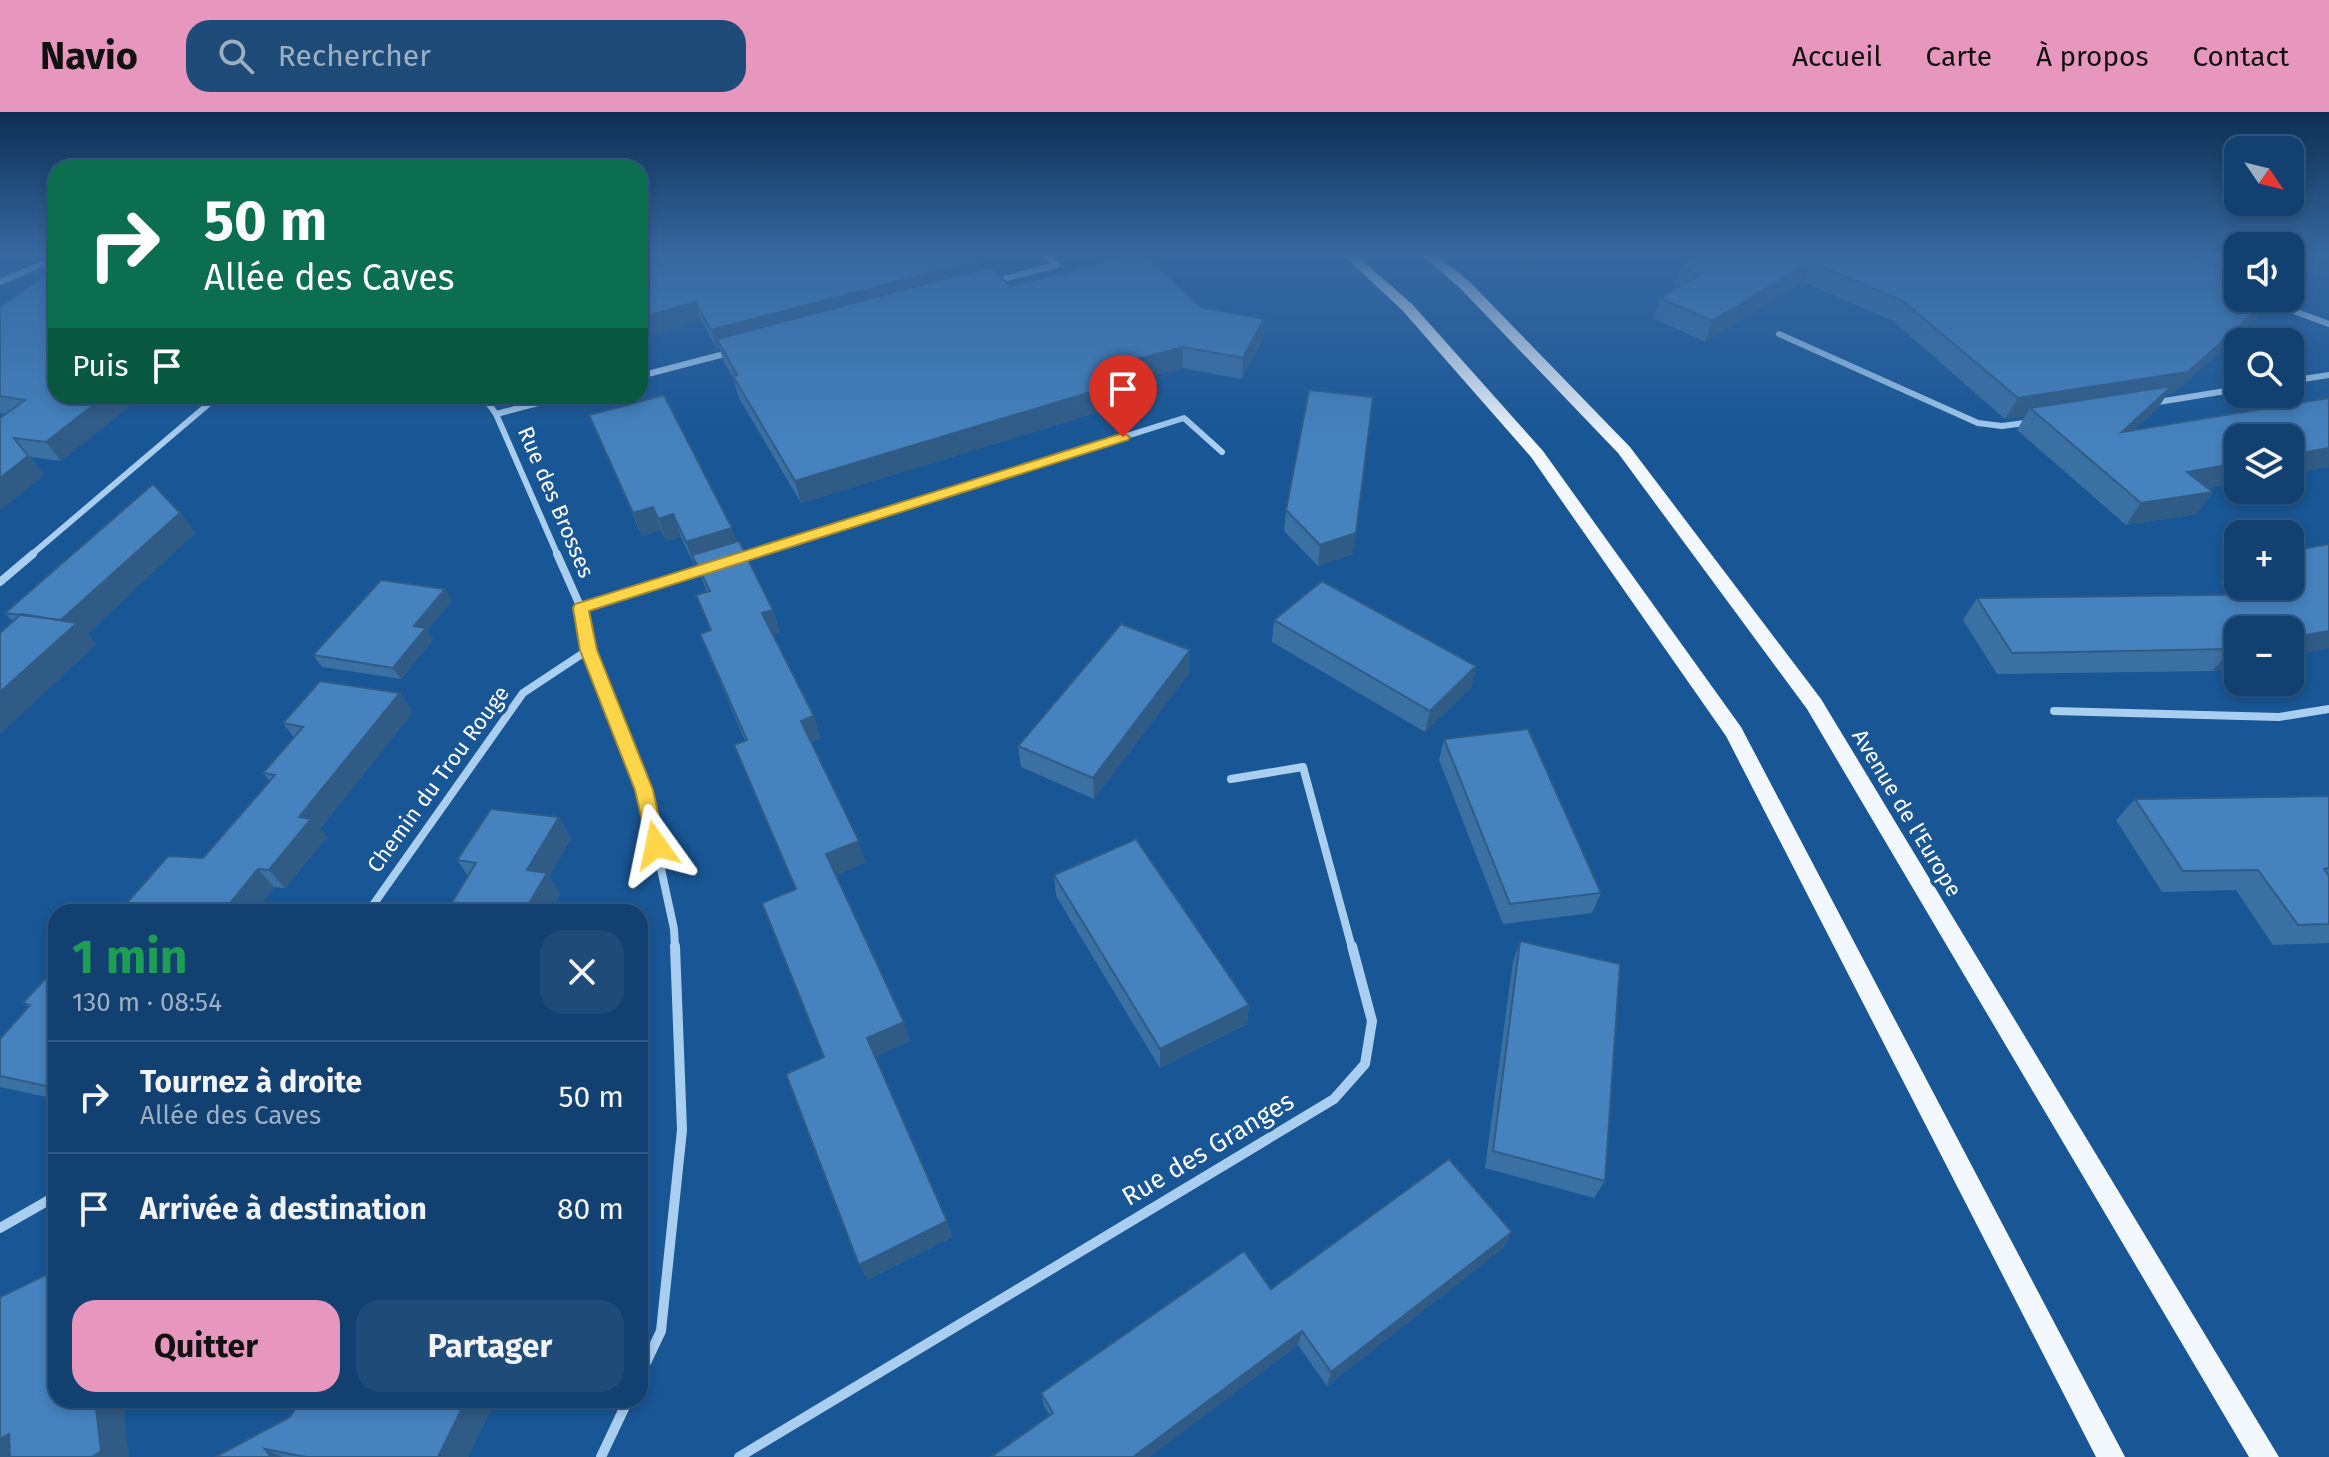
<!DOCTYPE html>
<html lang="fr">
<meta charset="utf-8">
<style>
body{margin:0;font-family:"Fira Sans",sans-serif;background:#1f4b78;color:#f1f3f6;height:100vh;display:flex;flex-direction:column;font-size:30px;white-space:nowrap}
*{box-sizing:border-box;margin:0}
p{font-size:26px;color:#9cafc3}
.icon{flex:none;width:44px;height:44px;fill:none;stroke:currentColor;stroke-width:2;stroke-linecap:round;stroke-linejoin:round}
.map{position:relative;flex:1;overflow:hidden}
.drawer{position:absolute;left:48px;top:792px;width:600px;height:504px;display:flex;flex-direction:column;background:#124070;border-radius:24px;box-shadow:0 4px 12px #0003,0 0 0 2px #315983}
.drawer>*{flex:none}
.hud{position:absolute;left:48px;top:48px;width:600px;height:244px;border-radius:24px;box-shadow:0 4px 12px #0003,0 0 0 2px #315983;background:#0b6e4f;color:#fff;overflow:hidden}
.needle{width:52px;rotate:125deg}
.tools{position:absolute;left:2224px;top:24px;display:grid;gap:16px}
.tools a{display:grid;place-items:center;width:80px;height:80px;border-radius:16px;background:#124070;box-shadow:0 4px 12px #0003,0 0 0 2px #315983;font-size:40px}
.pin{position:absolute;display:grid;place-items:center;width:68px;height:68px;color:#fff;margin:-82px -34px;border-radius:50% 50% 50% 0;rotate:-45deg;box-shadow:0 0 8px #0007}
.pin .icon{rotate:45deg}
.me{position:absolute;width:88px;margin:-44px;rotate:348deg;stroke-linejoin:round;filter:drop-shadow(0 0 6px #0008)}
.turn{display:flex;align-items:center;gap:28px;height:168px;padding:0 24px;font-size:36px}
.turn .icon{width:104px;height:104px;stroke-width:2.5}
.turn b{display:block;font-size:56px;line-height:68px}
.then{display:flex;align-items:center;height:76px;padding:0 24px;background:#0003;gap:16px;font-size:30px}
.round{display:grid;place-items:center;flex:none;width:84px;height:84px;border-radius:24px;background:#1f4b78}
.summary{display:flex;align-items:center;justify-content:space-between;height:136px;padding:0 24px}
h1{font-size:48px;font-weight:700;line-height:60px;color:#1e9e55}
.button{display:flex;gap:16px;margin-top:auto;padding:16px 24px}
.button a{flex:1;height:92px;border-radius:24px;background:#e797bd;color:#111;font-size:32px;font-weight:700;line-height:92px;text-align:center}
.button a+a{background:#1f4b78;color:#f1f3f6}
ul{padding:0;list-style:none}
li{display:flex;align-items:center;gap:24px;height:112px;padding:0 24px;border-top:2px solid #315983}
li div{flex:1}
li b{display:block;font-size:30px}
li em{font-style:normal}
header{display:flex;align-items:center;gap:48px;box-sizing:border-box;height:112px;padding:0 40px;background:#e797bd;color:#111}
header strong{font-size:38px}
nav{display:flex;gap:44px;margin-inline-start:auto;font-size:28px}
.search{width:560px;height:72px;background:#1f4b78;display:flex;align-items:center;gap:20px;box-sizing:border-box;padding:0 28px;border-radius:24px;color:#9cafc3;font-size:30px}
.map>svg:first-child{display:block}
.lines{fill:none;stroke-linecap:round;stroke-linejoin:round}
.minor-far2{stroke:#a9cef0;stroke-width:6}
.minor-far1{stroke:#a9cef0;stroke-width:8}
.minor{stroke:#a9cef0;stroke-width:10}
.primary{fill:#f3f8ff;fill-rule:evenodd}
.wall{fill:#3b70a3}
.shaded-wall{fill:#305b85}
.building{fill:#4582be;stroke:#305b85;stroke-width:2}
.route{fill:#ffd54a;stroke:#a68a30;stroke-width:2}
.labels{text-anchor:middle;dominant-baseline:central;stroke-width:7;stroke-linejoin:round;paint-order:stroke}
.street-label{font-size:22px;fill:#fff;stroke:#185695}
.near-street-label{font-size:26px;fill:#fff;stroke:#185695}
</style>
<header>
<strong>Navio</strong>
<div class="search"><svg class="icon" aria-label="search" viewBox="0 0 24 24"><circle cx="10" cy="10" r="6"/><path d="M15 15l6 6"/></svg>Rechercher</div>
<nav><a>Accueil</a><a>Carte</a><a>À propos</a><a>Contact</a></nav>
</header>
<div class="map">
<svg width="2329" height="1345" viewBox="0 0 2329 1345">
<rect width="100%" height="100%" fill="#185695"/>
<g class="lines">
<path class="minor-far2" d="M996,169l61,-16 -13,-10
M0,170l56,-24
M2258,186l71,26
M1779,222l199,89 24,3 30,-4
M640,264l92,-24
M2290,269l39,-6
M483,284l13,18 62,142
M2152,291l86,-14
M496,302l69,-18
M30,444l188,-160
M744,444l440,-138 38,34"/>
<path class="minor-far1" d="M557,442l24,54 7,42 56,140 30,139 1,19
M738,446l12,-4
M0,470l33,-28
M581,496l124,-39
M2054,599l225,6 50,-8
M1231,667l72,-12 49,181
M368,800l155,-219 65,-43"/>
<path class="minor" d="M0,1116l56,-32
M640,1263l21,-44 21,-201 -7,-184
M601,1345l27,-57
M739,1345l595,-358 31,-35 7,-43 -20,-75"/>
<path class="primary" d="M1343,143h13l56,49 131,147 198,276 384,730h-29l-370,-721 -195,-279 -129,-147z
M1422,143h14l34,27 160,165 191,252 458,758h-30l-442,-748 -189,-256 -158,-165z"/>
</g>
<path class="wall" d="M640,143l342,15 29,16 189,21 64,12 -1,21 -21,39 -60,-11 -68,19 1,20 -314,96 -62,-105 -6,-20 -10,-18 -3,-11h-3l-16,-28z
M1701,143h537v43h36l-7,10 -93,85 -7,1 -9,14 -25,22 196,-32v69l-39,7v-36h-52v44l-31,6 6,4 -17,22 -70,11 -109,-95 8,-14 -20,3 -112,-98 -90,-39 -98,60 -52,-24 7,-20 17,-10 -3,-2 6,-20z
M0,195l56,89h86l-81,65 -31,-4 14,18 -44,35v-92l6,-4 -6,-1z
M589,303l148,127 36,68 7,22 -7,2 48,104 -10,3 55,121 -30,13 74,166 -35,16 72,164 5,16 -85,43 -43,-223 -28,-168 -62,-144 11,-4 -45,-107 10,-3 -14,-36 11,-3 -11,-28 -2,1 -13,-28 -15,4 -5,-11 -19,6z
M1286,398l67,44 -35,12 -34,-35z
M180,401l15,20 -108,101 9,10 -96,90v-101l13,-11 -8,-9z
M2329,432v104l-39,8 -52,-26v36l-26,5 -215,3 -34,-54 14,-22 259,-3 -15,-13 17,-20v24h52z
M445,477l7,12 -25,29 6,10 -32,39 -79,-12 -9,-12z
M1274,508l202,46 -5,22 -46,44 -153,-90z
M1190,538v22l-96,127 -73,-32 -3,-21z
M400,581l13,19 -93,117 7,8 -42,51 -11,-1 -20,25h-135l84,-54 67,-77 -7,-8 31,-35 -11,-15z
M1444,627l157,154 -9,20 -89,11 -64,-164z
M2329,684v147l-56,2 -37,-55 -74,2 -46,-72 19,-21z
M559,705l12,22 -22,37 11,18 -10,18h-104l22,-36 -11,-16z
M1054,763l195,130 -2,19 -87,44 -104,-172z
M1520,829l85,240 -11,17 -109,-30 28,-207z
M56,855v132l-56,-12v-48l28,-32 -5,-4z
M1512,1120l-9,16 -176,138 -29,-41 -149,112h-158l59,-42 -6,-9 -3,-13 230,-104z
M495,1288l-27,57h-253z"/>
<path class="shaded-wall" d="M2319,143h7l-36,32v-6l2,-3z
M980,148l3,19 -266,60 3,10h-3l-6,-19z
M1811,150l-8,20 -98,60 7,-21z
M2270,186h4l-7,10 -93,85 -7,1 -9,14 -51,46 -77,-46 -5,8 -20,3 13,-21z
M695,190l6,19 -61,18v-21z
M1264,207l-1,21 -21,39 1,-21z
M1183,235l-1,21 -68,19 1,20 -314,96 -6,-22 305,-112z
M105,284h37l-81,65 -15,-19z
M14,326l30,37 -44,35v-32z
M2329,336v19l-39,7v-19z
M2238,351v19l-67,12 16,-22z
M2213,380l-17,22 -70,11 15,-22z
M653,395l8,23 -19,6 -9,-23z
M180,401l15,20 -108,101 9,10 -96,90v-42l60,-71z
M673,402l8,23 -15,4 -8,-22z
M732,416l8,23 -48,4 4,9 -2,1 -8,-23z
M1356,421l-3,21 -35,12 2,-21z
M445,477l7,12 -25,29 6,10 -32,39 -8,-11 21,-42z
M773,498l7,22 -11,3 -7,-22z
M2329,519v17l-39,8v-18z
M2238,536v18l-26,5 19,-22z
M1190,538v22l-96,127 -1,-21z
M1476,554l-5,22 -46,44 5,-21z
M400,581l13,19 -93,117 7,8 -42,51 -16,-18 30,-53z
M814,604l7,22 -13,5 -7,-22z
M559,705l12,22 -22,37 11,18 -10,18h-26l3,-42z
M859,729l7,21 -32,14 -8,-22z
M258,757l16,18 -20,25h-31z
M1249,893l-2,19 -87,44v-19z
M904,910l6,19 -36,17 -7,-20z
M56,962v19l-10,-7z
M947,1109l5,16 -85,43 -8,-15z
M1512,1120l-9,16 -176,138 4,-14z
M1302,1219l-4,14 -149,112h-16z
M95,1288h28l6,57h-37z
M466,1288h29l-27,57h-30z
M9,1322l10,23h-19v-18z
M265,1337l18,8h-12z"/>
<path class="building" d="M640,143h335l5,5 -269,70 -16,-28 -55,16z
M1132,143h13l55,52 64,12 -21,39 -60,-11 -83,22 14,16 -319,96 -62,-105 4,-1 -20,-36 273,-72 21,19z
M1701,143h487l50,17v26h32l-82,74 -170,26 -115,-97 -92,-39 -99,59 -52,-23 39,-23 -19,-9z
M2224,143h14v5z
M2290,143h29l-27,23h-2z
M56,157v127h49l-59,46 -32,-4 14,18 -28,22v-60l25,-18 -25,-4v-89z
M2172,274l-50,46 207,-34v50l-39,7v-17h-52v25l-51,9 26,20 -72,11 -111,-95z
M1309,278l64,7 -17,136 -36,12 -34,-35z
M664,283l68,133 -46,14 -13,-28 -15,5 -5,-12 -20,6 -44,-98z
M153,372l27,29 -119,107 -56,-7z
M739,429l34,69 -11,3 52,103 -13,5 58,120 -33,13 78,168 -37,16 80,183 -88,44 -73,-191 38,-17 -62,-154 34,-14 -62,-144 13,-5 -47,-106 11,-4 -15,-35 14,-4 -18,-36z
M2329,432v87l-39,7v-8h-52v18l-7,1 -219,4 -35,-55 303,-4 -10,-8h20v-35z
M381,468l64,9 -31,37 12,2 -33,40 -80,-13z
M1322,469l154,85 -46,45 -156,-91z
M21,502l56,9 -77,69v-59z
M1121,512l69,26 -97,128 -75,-32z
M320,569l80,12 -101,124 12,2 -42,51 -11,-1 -35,43h-104l49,-56 35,2 72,-83 -12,-2 40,-46 -20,-4z
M1528,617l73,164 -91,11 -66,-165z
M2329,684v72l-5,1 5,7v48l-31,1 -40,-55 -75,1 -48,-72z
M491,697l68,8 -32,53 20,3 -23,39h-78l30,-49 -19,-3z
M1136,727l113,166 -89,44 -106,-174z
M1520,829l100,23 -15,217 -112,-30z
M56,855v107l-10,12 -46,-10v-37l30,-34 -7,-2z
M1449,1047l63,73 -181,140 -29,-41 -169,126h-142l62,-44 -12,-20 203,-142 27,38z
M56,1158v130h39l6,51 -9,6h-82l-1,-23 -9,5v-142z
M300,1288h166l-28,57h-132l-41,-8 6,8h-56l75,-40z"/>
<linearGradient id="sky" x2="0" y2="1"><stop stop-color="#0d2f52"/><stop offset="0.43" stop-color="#3768a0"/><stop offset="1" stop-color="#3768a0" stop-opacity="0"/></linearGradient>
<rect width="2329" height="331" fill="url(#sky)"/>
<path class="route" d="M1123,321l7,4 -2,3 -539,171 8,39 56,140 12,55 -3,6h-13l-14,-61 -55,-140 -7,-42 2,-4z"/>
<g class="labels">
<g class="street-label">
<text transform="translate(556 390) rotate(67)">Rue des Brosses</text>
<text transform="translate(438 667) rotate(-54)">Chemin du Trou Rouge</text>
<text transform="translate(1907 701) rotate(59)">Avenue de l'Europe</text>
</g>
<g class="near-street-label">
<text transform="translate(1208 1037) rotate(-31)">Rue des Granges</text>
</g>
</g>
</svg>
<div class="tools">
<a><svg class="needle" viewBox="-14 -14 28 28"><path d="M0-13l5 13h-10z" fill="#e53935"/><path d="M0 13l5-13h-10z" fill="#9cafc3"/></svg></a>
<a><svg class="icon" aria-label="sound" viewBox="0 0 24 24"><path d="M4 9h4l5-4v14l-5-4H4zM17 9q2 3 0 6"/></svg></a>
<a><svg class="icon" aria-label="search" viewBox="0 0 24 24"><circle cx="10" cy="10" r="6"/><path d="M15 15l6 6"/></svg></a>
<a><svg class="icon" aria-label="layers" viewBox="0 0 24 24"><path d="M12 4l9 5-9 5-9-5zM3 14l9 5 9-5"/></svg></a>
<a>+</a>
<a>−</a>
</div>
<div class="pin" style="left:1123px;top:325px;background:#d93025"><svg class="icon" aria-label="arrive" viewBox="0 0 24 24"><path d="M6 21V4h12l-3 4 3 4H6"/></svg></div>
<svg class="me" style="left:656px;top:733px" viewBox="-20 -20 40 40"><path d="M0-17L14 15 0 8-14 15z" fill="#ffd54a" stroke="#fff" stroke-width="4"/></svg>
<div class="hud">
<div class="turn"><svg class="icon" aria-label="right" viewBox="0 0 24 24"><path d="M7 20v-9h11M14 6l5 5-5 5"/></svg><div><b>50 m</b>Allée des Caves</div></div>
<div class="then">Puis<svg class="icon" aria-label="arrive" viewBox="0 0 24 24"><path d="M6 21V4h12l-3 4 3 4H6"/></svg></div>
</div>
<section class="drawer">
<div class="summary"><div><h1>1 min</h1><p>130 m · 08:54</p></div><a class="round"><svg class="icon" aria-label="close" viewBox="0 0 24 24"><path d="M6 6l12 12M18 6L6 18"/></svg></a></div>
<ul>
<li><svg class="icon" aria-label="right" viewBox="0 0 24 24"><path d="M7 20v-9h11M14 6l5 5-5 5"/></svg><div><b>Tournez à droite</b><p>Allée des Caves</p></div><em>50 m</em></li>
<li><svg class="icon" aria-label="arrive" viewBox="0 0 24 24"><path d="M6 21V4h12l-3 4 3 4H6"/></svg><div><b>Arrivée à destination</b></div><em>80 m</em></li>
</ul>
<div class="button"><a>Quitter</a><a>Partager</a></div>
</section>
</div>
